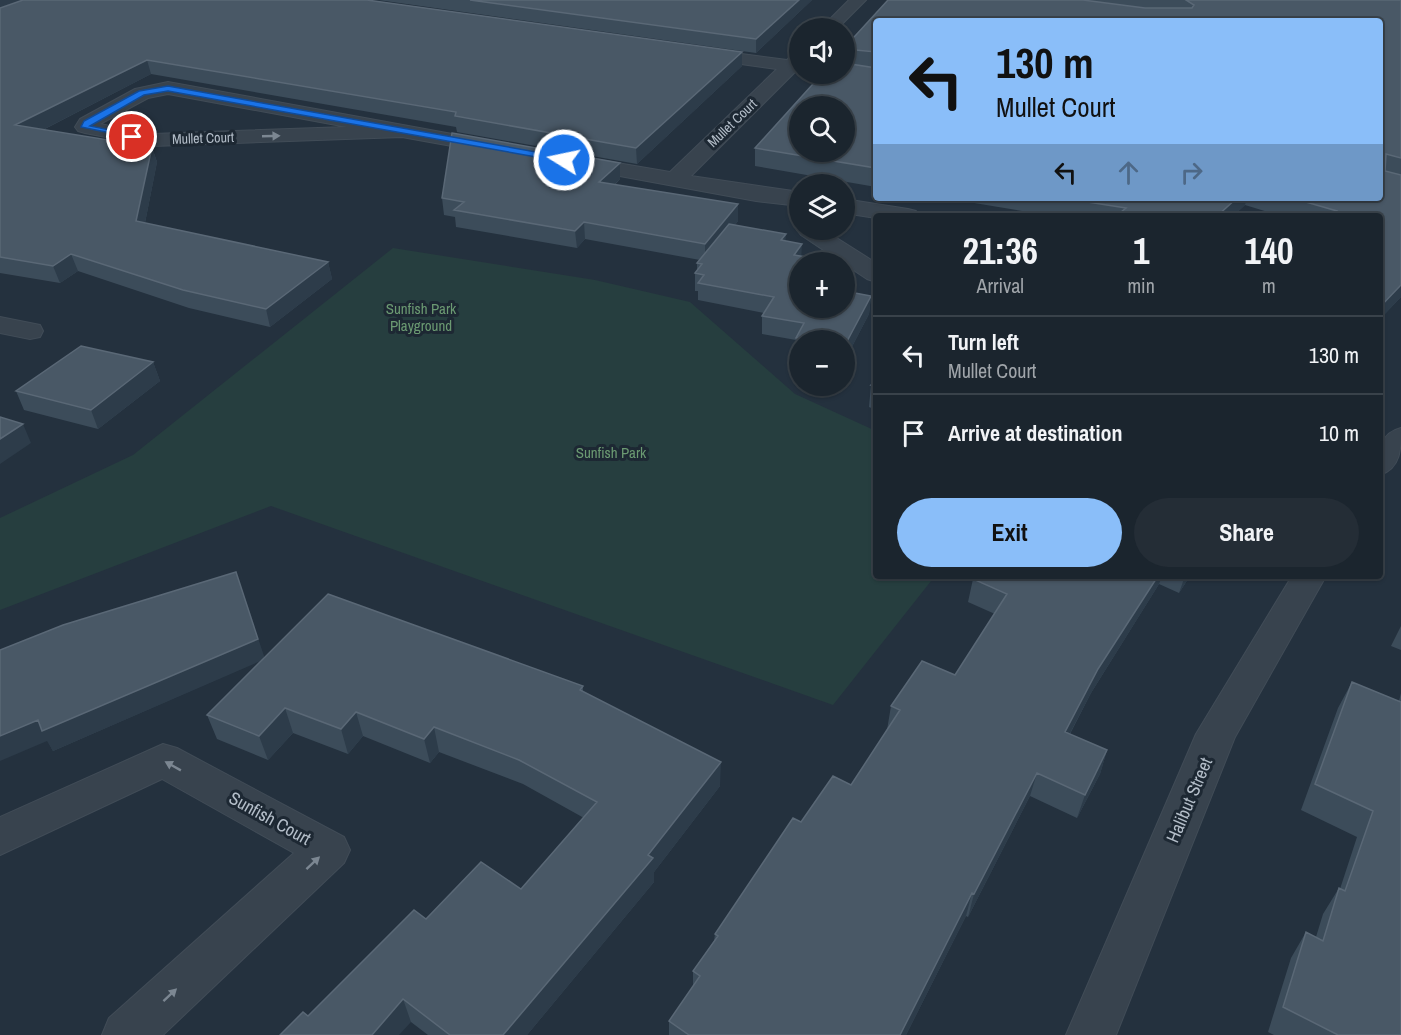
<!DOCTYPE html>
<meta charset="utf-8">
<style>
body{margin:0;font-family:"Archivo Narrow",sans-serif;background:#242d36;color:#f1f3f6;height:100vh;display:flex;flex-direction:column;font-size:22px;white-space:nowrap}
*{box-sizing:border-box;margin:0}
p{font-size:20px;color:#a0a5aa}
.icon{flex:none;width:33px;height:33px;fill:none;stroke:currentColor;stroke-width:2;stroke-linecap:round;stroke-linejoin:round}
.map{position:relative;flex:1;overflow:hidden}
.panel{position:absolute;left:873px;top:213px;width:510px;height:366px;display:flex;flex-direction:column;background:#1b252e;border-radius:6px;box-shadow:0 2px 4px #0004,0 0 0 2px #39424a}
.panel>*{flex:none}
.banner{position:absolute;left:873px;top:18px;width:510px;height:183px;border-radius:6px;box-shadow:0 2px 4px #0004,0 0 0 2px #39424a;background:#8abef9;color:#111;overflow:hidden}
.controls{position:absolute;left:789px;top:18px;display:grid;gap:12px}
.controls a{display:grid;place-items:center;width:66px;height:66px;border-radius:50%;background:#1b252e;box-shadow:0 2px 4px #0004,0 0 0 2px #39424a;font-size:30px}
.pin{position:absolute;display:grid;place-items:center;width:51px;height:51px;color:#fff;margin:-26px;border:3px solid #fff;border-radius:50%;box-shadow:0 2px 6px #0007}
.me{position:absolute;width:66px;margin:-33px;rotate:280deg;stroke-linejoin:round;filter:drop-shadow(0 0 4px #0008)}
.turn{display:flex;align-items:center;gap:21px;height:126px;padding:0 24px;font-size:27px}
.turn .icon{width:78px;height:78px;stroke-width:2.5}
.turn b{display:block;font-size:42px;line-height:51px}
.lanes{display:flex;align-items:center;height:57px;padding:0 24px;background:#0003;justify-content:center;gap:30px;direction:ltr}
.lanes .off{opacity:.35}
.eta{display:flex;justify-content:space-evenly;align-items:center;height:102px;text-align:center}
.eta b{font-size:36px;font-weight:700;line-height:42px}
.action{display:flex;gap:12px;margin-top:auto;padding:12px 24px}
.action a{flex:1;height:69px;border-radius:36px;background:#8abef9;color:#111;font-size:24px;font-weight:700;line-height:69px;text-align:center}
.action a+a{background:#242d36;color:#f1f3f6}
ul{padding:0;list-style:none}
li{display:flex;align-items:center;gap:18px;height:78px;padding:0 24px;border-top:2px solid #39424a}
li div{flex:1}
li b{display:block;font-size:22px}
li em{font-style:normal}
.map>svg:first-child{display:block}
.green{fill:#263e3f}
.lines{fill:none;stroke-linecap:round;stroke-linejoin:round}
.minor-casing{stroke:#414c57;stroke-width:2}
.minor{fill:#38434e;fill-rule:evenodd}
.wall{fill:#3c4c5a}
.shaded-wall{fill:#2d3c4a}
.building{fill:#495866;stroke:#5a6876;stroke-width:1.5;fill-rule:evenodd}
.oneway{fill:#7c8792}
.route{fill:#1a73e8;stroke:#114b97;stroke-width:1.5}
.labels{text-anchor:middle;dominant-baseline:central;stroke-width:6;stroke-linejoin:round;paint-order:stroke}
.far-street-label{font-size:14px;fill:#b4bec9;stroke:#1d2833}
.park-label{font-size:15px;fill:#6b9a72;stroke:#1d2833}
.near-street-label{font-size:18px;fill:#b4bec9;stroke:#1d2833}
</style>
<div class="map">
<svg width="1401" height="1035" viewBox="0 0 1401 1035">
<rect width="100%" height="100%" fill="#24313e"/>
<path class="green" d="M393,248l202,32 95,22 105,92 81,37v145h59l-102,129 -562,-199 -271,104v-92l133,-63z"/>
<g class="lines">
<g class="minor-casing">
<path id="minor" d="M849,0h17l-28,28h-17z
M697,48l90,12 7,-7 6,-1v20h-5l-104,104 109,16v14l-44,-5 -180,-33 -8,-1 -3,-5 3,-5 8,-1 94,16 107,-103 -86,-12 -3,-4 3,-4z
M168,82l328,60 7,2 3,4 -3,4 -7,2 -94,-17 -249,9 -68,-13 -7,-2 -3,-4 5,-8 55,-30zM168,94l179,33 -194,7 -53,-10 48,-26z
M844,199l64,10 8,2 4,5h-44v2l-32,-5z
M800,227v3h24l52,33v19l-9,-3 -66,-44 -4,-5z
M0,317l40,8 3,6 -3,6 -10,2 -30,-6z
M1401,428c0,21 0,40 -21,47 0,-21 -3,-41 21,-47z
M1292,576h34l-91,161 -119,298h-50l130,-301z
M163,744l14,4 167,89 6,13 -6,13 -181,172h-61l7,-17 185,-165 -132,-74 -162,76v-38z"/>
</g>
<use href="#minor" class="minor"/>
</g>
<path class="wall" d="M0,0l742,52v14l-105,98 -180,-32 -1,-5 -305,-53 -108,56 109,17 5,15 -12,61 183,39 4,17 -62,48 -81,-19 -111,-37 -18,12 -60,-10z
M378,0h434l-56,53z
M888,0h513v297l-21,22v-103h-99l-36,-11 -12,11h-181l-108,-18h436l-504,-177v166l-121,-21v-18l89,-74v-26z
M620,163v16l-5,6 123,19v17l-3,4 50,16 16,15 24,4v2h-25v46l52,-31 -1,15 20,4 -2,18 -25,48v-22h-44v17l-5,-1 1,-16 -34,-6v-18l2,-3 -66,-13v-9h-3v-18l2,-3v-7l3,-3 -115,-21 -8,9 -121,-21 -1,-10 -11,-2 -2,-17z
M153,362l7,19 -62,48 -74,-19 -8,-19z
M876,382v28l-7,-3 2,-22z
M975,576h215l-11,17 -20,-9 -68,109 -21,41 37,16 -7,24 -23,44 -47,-22 -62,121 -2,-1 -60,119h-237v-14l24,-34v-16l21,-30 1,-7 86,-112 50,-37 36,-55 4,-24 64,-31 40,-61 -27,-12 5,-23z
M1401,626v24l-10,-4z
M0,650l264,7 319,29v6l137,94 -66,86v10l-127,153h-99l-17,-13 -103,-6 118,-97 95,-30 63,-71 -61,-34 -84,-32 -9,11 -67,-27 -15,18 -55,-21 -25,27 -51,-21 -10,-24 54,-55 -208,91z
M1352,682l47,19 2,-8v342h-127l-6,-3 23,-74 15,-26 10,5 7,-23 16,-26 1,1 17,-52 -56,-27 37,-102z"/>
<path class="shaded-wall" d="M0,0h23l-23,10z
M799,0h13l-56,53v-14z
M742,52v14l-105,98 -1,-16z
M147,60l4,14 -130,67 -6,-16z
M152,147l5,15 -15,76 -6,-17z
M620,163v16l-20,19 -1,-16z
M1237,198h10l-2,7 -12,11h-16z
M738,204v17l-33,40v-17z
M584,222l1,17 -8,9 -2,-17z
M786,234l-1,17 -4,-11z
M802,244l-1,17 -7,-6z
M71,254l7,17 -18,12 -7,-17z
M328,262l4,17 -62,48 -4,-18z
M852,277l-2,18 -6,-4z
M1401,285v12l-21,22v-12z
M871,296l-2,18 -25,48v-15z
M153,362l7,19 -62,48 -7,-19z
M23,424l8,19 -31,21v-25z
M236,572l29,87 -212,92 -6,-10 -47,20v-25z
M1158,576h4l-3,8 -68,109 -33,63 7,-24 33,-63z
M1185,576h5l-11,17z
M285,708l8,25 -25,27 -9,-24z
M356,712l7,24 -15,18 -7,-25z
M434,727l5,25 -9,11 -6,-24z
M1107,750l-7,24 -23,44 8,-23z
M721,762l-1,24 -66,86v10l-127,153h-24l145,-180z
M1037,773l-7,23 -62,121 6,-23z
M972,893l-6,23 -60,119h-6z
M403,999l8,23 -12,13h-27z"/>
<path class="building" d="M23,0h344l375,52 -106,96 -181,-32 1,-4 -309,-52 -132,65 137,22 -16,74 192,41 -62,47 -83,-19 -112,-36 -18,12 -53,-9v-249z
M470,0h329l-43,39z
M888,0h195l62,8h47l2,-3 -8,-5h215v158l-15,-4 -1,17 16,4v110l-21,22v-91h-47l4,-5 -45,-13h88v-177h-504v31l-31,-3 -1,3v-4z
M844,63l32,5v100l-121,-20 67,-74h22zM800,106h44v46h-44z
M452,133l168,30 -21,19 139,22 -33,40 -121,-22 -9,9 -121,-21 10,-8 -22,-4z
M1062,198h175l-20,18h-101l10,-8z
M729,224l57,10 -5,6 21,4 -8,11 31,5 -1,2h-24v46h44v-17l27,5 -27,51v-7h-33l-15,-2 8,-15 -42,-7 12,-19 -76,-14 6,-8 -9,-2 7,-9 -5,-1z
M844,276l8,1 -8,14z
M81,346l72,16 -62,48 -75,-19z
M876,382v5l-5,-2z
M0,417l23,7 -23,15z
M236,572l22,67 -216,92 -4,-11 -38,16v-86l63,-25z
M975,576h183l-60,93 -33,63 42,18 -22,45 -48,-22 -63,121 -2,-1 -72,142h-211l-20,-14 31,-45 -7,-5 25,-35 -3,-2 78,-116 8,4 32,-46 18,9 49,-75 -9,-4 31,-45 33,14 52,-81 -34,-15z
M328,594l255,92 -3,4 141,72 -73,93 5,3 -150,177h-53l-47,-36 -31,36h-92l23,-23 5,4 106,-106 12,9 55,-57 40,27 76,-87 -78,-42 -85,-33 -10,12 -68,-27 -15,17 -56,-21 -26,28 -52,-21z
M1352,682l49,20v333h-63l-55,-28 23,-75 17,9 16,-53 6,3 28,-80 -58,-27z"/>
<defs><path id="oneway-solid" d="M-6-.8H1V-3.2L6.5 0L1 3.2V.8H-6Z" transform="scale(1.5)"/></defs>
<g class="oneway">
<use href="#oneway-solid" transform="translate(271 136) rotate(-2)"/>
<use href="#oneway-solid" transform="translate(173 766) rotate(-151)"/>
<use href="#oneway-solid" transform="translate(313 863) rotate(-43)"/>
<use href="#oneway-solid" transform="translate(170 995) rotate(-43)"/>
</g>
<path class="route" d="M168,86l396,71 4,3 -4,2 -396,-71 -24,4 -54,31 45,9v3l-54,-11 3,-6 55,-30z"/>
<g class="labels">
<g class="far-street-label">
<text transform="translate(732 123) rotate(-44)">Mullet Court</text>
<text transform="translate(203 138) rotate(-2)">Mullet Court</text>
</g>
<g class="park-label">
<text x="421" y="308">Sunfish Park<tspan x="421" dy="17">Playground</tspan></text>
<text x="611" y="452">Sunfish Park</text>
</g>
<g class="near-street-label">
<text transform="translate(1189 800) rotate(-67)">Halibut Street</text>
<text transform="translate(270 818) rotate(29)">Sunfish Court</text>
</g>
</g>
</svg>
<div class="controls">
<a><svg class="icon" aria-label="sound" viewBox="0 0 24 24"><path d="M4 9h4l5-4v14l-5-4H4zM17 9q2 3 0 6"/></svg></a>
<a><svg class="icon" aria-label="search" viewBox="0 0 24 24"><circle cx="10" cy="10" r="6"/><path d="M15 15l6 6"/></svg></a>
<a><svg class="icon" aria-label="layers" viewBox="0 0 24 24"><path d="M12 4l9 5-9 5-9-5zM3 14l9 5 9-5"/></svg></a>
<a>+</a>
<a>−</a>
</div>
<div class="pin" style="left:132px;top:137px;background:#d93025"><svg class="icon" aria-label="arrive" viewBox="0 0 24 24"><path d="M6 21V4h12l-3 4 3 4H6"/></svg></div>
<svg class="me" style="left:564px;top:160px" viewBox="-20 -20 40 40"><circle r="17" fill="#1a73e8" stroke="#fff" stroke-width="3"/><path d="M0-11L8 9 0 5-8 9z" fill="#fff"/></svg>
<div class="banner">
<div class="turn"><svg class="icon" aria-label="left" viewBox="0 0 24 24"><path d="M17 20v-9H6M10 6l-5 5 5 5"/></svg><div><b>130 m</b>Mullet Court</div></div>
<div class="lanes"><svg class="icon" aria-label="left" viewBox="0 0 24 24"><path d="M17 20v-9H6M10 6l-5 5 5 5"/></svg><svg class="icon off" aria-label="ahead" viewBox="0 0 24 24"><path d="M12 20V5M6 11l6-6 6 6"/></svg><svg class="icon off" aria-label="right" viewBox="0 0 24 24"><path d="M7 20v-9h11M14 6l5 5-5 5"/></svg></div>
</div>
<section class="panel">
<div class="eta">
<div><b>21:36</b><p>Arrival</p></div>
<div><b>1</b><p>min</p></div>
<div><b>140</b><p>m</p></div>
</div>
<ul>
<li><svg class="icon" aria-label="left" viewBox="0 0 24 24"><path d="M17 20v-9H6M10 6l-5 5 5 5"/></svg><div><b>Turn left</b><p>Mullet Court</p></div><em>130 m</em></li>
<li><svg class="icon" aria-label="arrive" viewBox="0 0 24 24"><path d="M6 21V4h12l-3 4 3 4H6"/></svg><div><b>Arrive at destination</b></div><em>10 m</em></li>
</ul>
<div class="action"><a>Exit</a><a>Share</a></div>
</section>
</div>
